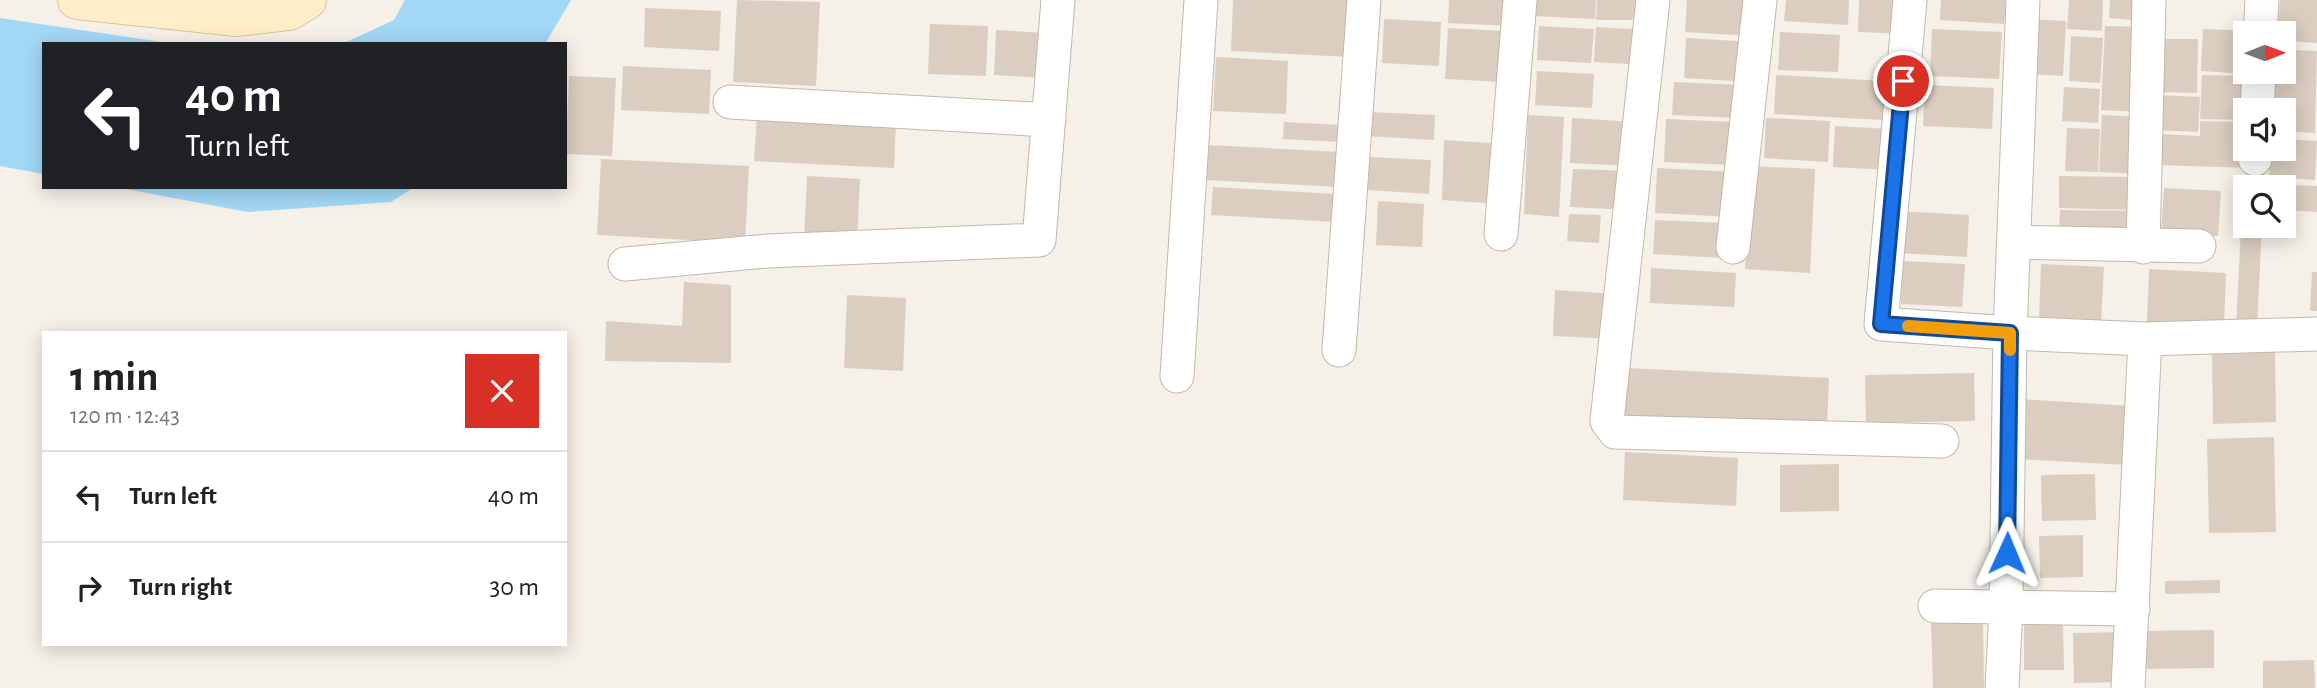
<!DOCTYPE html>
<meta charset="utf-8">
<style>
body{margin:0;font-family:"Alegreya Sans",sans-serif;background:#f2f2f2;color:#222;height:100vh;display:flex;flex-direction:column;font-size:26px;white-space:nowrap}
*{box-sizing:border-box;margin:0}
p{font-size:23px;color:#767676}
.icon{flex:none;width:38px;height:38px;fill:none;stroke:currentColor;stroke-width:2;stroke-linecap:round;stroke-linejoin:round}
.map{position:relative;flex:1;overflow:hidden}
.sheet{position:absolute;left:42px;top:331px;width:525px;height:315px;display:flex;flex-direction:column;background:#fff;border-radius:0px;box-shadow:0 4px 18px #0003}
.sheet>*{flex:none}
.hud{position:absolute;left:42px;top:42px;width:525px;height:147px;border-radius:0px;box-shadow:0 4px 18px #0003;background:#202124;color:#fff;overflow:hidden}
.needle{width:46px;rotate:89deg}
.fabs{position:absolute;left:2233px;top:21px;display:grid;gap:14px}
.fabs a{display:grid;place-items:center;width:63px;height:63px;border-radius:0px;background:#fff;box-shadow:0 4px 18px #0003;font-size:35px}
.pin{position:absolute;display:grid;place-items:center;width:60px;height:60px;color:#fff;margin:-30px;border:4px solid #fff;border-radius:50%;box-shadow:0 2px 7px #0007}
.me{position:absolute;width:77px;margin:-38px;rotate:1deg;stroke-linejoin:round;filter:drop-shadow(0 0 5px #0008)}
.turn{display:flex;align-items:center;gap:24px;height:147px;padding:0 28px;font-size:32px}
.turn .icon{width:91px;height:91px;stroke-width:2.5}
.turn b{display:block;font-size:49px;line-height:60px}
.round{display:grid;place-items:center;flex:none;width:74px;height:74px;border-radius:0px;background:#f2f2f2}
.overview{display:flex;align-items:center;justify-content:space-between;height:119px;padding:0 28px}
h1{font-size:42px;font-weight:700;line-height:52px}
ul{padding:0;list-style:none}
li{display:flex;align-items:center;gap:21px;height:91px;padding:0 28px;border-top:2px solid #e0e0e0}
li div{flex:1}
li b{display:block;font-size:26px}
li em{font-style:normal}
.map>svg:first-child{display:block}
.water{fill:#a1d8f6}
.building{fill:#dbcec0}
.lines{fill:none;stroke-linecap:round;stroke-linejoin:round}
.street-casing{stroke:#c1b8aa;stroke-width:35}
.secondary-casing{stroke:#dbc597;stroke-width:40}
.street{stroke:#fff;stroke-width:33}
.secondary{stroke:#ffeec8;stroke-width:38}
.route-casing{stroke:#114b97;stroke-width:18}
.route{stroke:#1a73e8;stroke-width:12}
.slow{stroke:#f59e0b;stroke-width:12}
</style>
<div class="map">
<svg width="2317" height="688" viewBox="0 0 2317 688">
<rect width="100%" height="100%" fill="#f5f0e8"/>
<path class="water" d="M405,0h166l-26,44h-203l52,-24z
M0,18l175,26h-131v130l-44,-8z
M115,187h299l-23,15 -143,10z"/>
<path class="building" d="M737,0l83,2 -4,84 -83,-4z
M1233,0h120l-3,57 -119,-6z
M1449,0h61l-1,26 -61,-3z
M1534,0h62l-1,19 -62,-3z
M1597,0h43l-8,20h-36z
M1687,0h67l-2,36 -67,-4z
M1786,0h63l-1,25 -64,-4z
M1859,0h49l-2,34 -48,-2z
M1941,0h65l-2,24 -64,-4z
M2069,0h34l-1,31 -35,-2z
M2110,0h36l-1,21 -36,-3z
M2280,0h37v43l-33,-2v-8h-6z
M645,8l76,3 -2,40 -75,-4z
M1384,19l57,3 -2,44 -57,-3z
M2028,19l38,2 -3,55 -37,-2z
M930,24l58,2 -2,50 -58,-2z
M1539,26l55,3 -3,34 -54,-3z
M2105,26l40,1 -4,85 -40,-2z
M1596,27l51,3 -2,35 -51,-3z
M1448,28l58,3 -2,51 -59,-3z
M1932,29l70,3 -3,47 -69,-3z
M2203,29l53,2 -11,2v41l-44,-3z
M996,30l50,3 -2,45 -50,-3z
M1780,32l60,3 -2,37 -60,-2z
M2071,36l32,2 -3,45 -31,-2z
M1686,38l67,4 -2,40 -67,-4z
M2158,39h40l-1,54 -40,-1z
M2284,50l33,1 -2,82 -31,-2v-21h-12l2,-38h10z
M1216,57l72,4 -2,53 -73,-3z
M623,66l88,4 -2,44 -88,-4z
M1537,71l57,3 -2,34 -57,-3z
M1776,75l109,6 -2,39 -109,-6z
M2202,75l50,1 -7,44 -45,-1z
M569,76l47,2 -4,78 -46,-2z
M1674,82l67,3 -2,33 -67,-3z
M1925,85l69,3 -2,41 -69,-3z
M2064,87l36,2 -2,34 -36,-2z
M2156,95l44,2 -2,35 -43,-2z
M1369,112l66,3 -1,25 -67,-4z
M757,115l139,8 -2,45 -140,-7z
M1528,115l36,2 -5,100 -35,-3z
M2102,115l41,2 -3,57 -41,-2z
M1572,118l64,4 -3,44 -63,-3z
M1766,118l64,3 -2,41 -64,-4z
M1666,119l68,3 -2,43 -68,-3z
M2200,121l45,1v27l5,19 -94,-3 2,-31 42,2z
M1284,122l57,3 -1,17 -57,-3z
M1835,126l55,3 -2,41 -55,-3z
M2067,128l33,1 -2,43 -33,-1z
M2284,139l33,2 -2,39 -46,-3 2,-28h13z
M1444,140l59,4 -4,60 -57,-4z
M1208,145l133,7 -1,35 -134,-7z
M1369,157l62,3 -2,34 -61,-4z
M601,159l148,7 -4,77 -148,-8z
M1750,166l65,3 -5,104 -65,-4z
M1657,168l78,4 -2,45 -78,-4z
M1573,169l57,2 -2,39 -58,-3z
M807,176l53,3 -3,63 -53,-3z
M2059,176l75,1v33l-75,-2z
M2271,184l46,2v26l-33,-2v-23h-13z
M1213,187l124,7 -2,28 -124,-7z
M2164,188l57,3 -3,45 -57,-3z
M1378,201l46,3 -2,43 -46,-2z
M2242,207h3v19h17l-5,102 -21,-1z
M2060,210l73,1 -1,21 -73,-1z
M1900,211l69,4 -2,42 -69,-4z
M1569,214l32,1 -2,28 -32,-2z
M1655,220l70,3 -2,35 -70,-4z
M1903,261l62,3 -3,43 -61,-3z
M2041,264l63,3 -3,57 -62,-3z
M1651,268l85,5 -2,34 -84,-4z
M2149,269l77,4 -2,54 -77,-4z
M2312,272h5v39h-7z
M684,282l47,3v78l-126,-2 1,-40 76,5z
M1555,290l62,4 -2,45 -62,-3z
M847,295l59,3 -3,73 -59,-3z
M2275,348l1,74 -63,2 -1,-75z
M1627,368l202,10 -2,47 -203,-10z
M1974,373l1,48 -109,2 -1,-48z
M2019,399l112,7 -4,59 -110,-6z
M2274,437l2,95 -67,1 -2,-94z
M1625,452l113,6 -2,48 -113,-6z
M1839,464v47l-59,1v-47z
M2095,474l1,46 -54,1 -1,-46z
M2083,535v42l-43,1 -1,-42z
M2220,580v13l-55,1v-13z
M1983,618l1,70h-51l-2,-69z
M2024,624h39l1,46h-40z
M2214,630v38l-74,1 -1,-38z
M2125,632l1,50 -52,1 -1,-50z
M2314,660l1,28h-52v-27z"/>
<g class="lines">
<g class="street-casing">
<path id="street" d="M1653,0l-46,421 8,11 327,9
M1910,0l-29,324 129,9 135,6 172,-5
M2260,33l2,-33
M730,102l319,18
M2257,110l2,-38
M2255,159l1,-10
M1501,234l19,-234
M2014,242l185,4
M1733,247l27,-247
M2143,247l6,-247
M625,264l142,-13 272,-11 19,-240
M1339,350l25,-350
M1177,376l24,-376
M1935,606l198,3
M2002,688l4,-80 4,-275 13,-333
M2128,688l17,-349"/>
</g>
<g class="secondary-casing">
<path id="secondary" d="M77,0l160,17 52,-6 18,-11"/>
</g>
<use href="#street" class="street"/>
<use href="#secondary" class="secondary"/>
</g>
<g class="lines">
<g class="route-casing">
<path id="route" d="M1903,81l-22,243 129,9 -3,220"/>
</g>
<use href="#route" class="route"/>
<path class="slow" d="M1908,326l102,7v17"/>
</g>
</svg>
<div class="fabs">
<a><svg class="needle" viewBox="-14 -14 28 28"><path d="M0-13l5 13h-10z" fill="#e53935"/><path d="M0 13l5-13h-10z" fill="#767676"/></svg></a>
<a><svg class="icon" aria-label="sound" viewBox="0 0 24 24"><path d="M4 9h4l5-4v14l-5-4H4zM17 9q2 3 0 6"/></svg></a>
<a><svg class="icon" aria-label="search" viewBox="0 0 24 24"><circle cx="10" cy="10" r="6"/><path d="M15 15l6 6"/></svg></a>
</div>
<div class="pin" style="left:1903px;top:81px;background:#d93025"><svg class="icon" aria-label="arrive" viewBox="0 0 24 24"><path d="M6 21V4h12l-3 4 3 4H6"/></svg></div>
<svg class="me" style="left:2007px;top:553px" viewBox="-20 -20 40 40"><path d="M0-17L14 15 0 8-14 15z" fill="#1a73e8" stroke="#fff" stroke-width="4"/></svg>
<div class="hud">
<div class="turn"><svg class="icon" aria-label="left" viewBox="0 0 24 24"><path d="M17 20v-9H6M10 6l-5 5 5 5"/></svg><div><b>40 m</b>Turn left</div></div>
</div>
<section class="sheet">
<div class="overview"><div><h1>1 min</h1><p>120 m · 12:43</p></div><a class="round" style="background:#d93025;color:#fff"><svg class="icon" aria-label="close" viewBox="0 0 24 24"><path d="M6 6l12 12M18 6L6 18"/></svg></a></div>
<ul>
<li><svg class="icon" aria-label="left" viewBox="0 0 24 24"><path d="M17 20v-9H6M10 6l-5 5 5 5"/></svg><div><b>Turn left</b></div><em>40 m</em></li>
<li><svg class="icon" aria-label="right" viewBox="0 0 24 24"><path d="M7 20v-9h11M14 6l5 5-5 5"/></svg><div><b>Turn right</b></div><em>30 m</em></li>
</ul>
</section>
</div>
